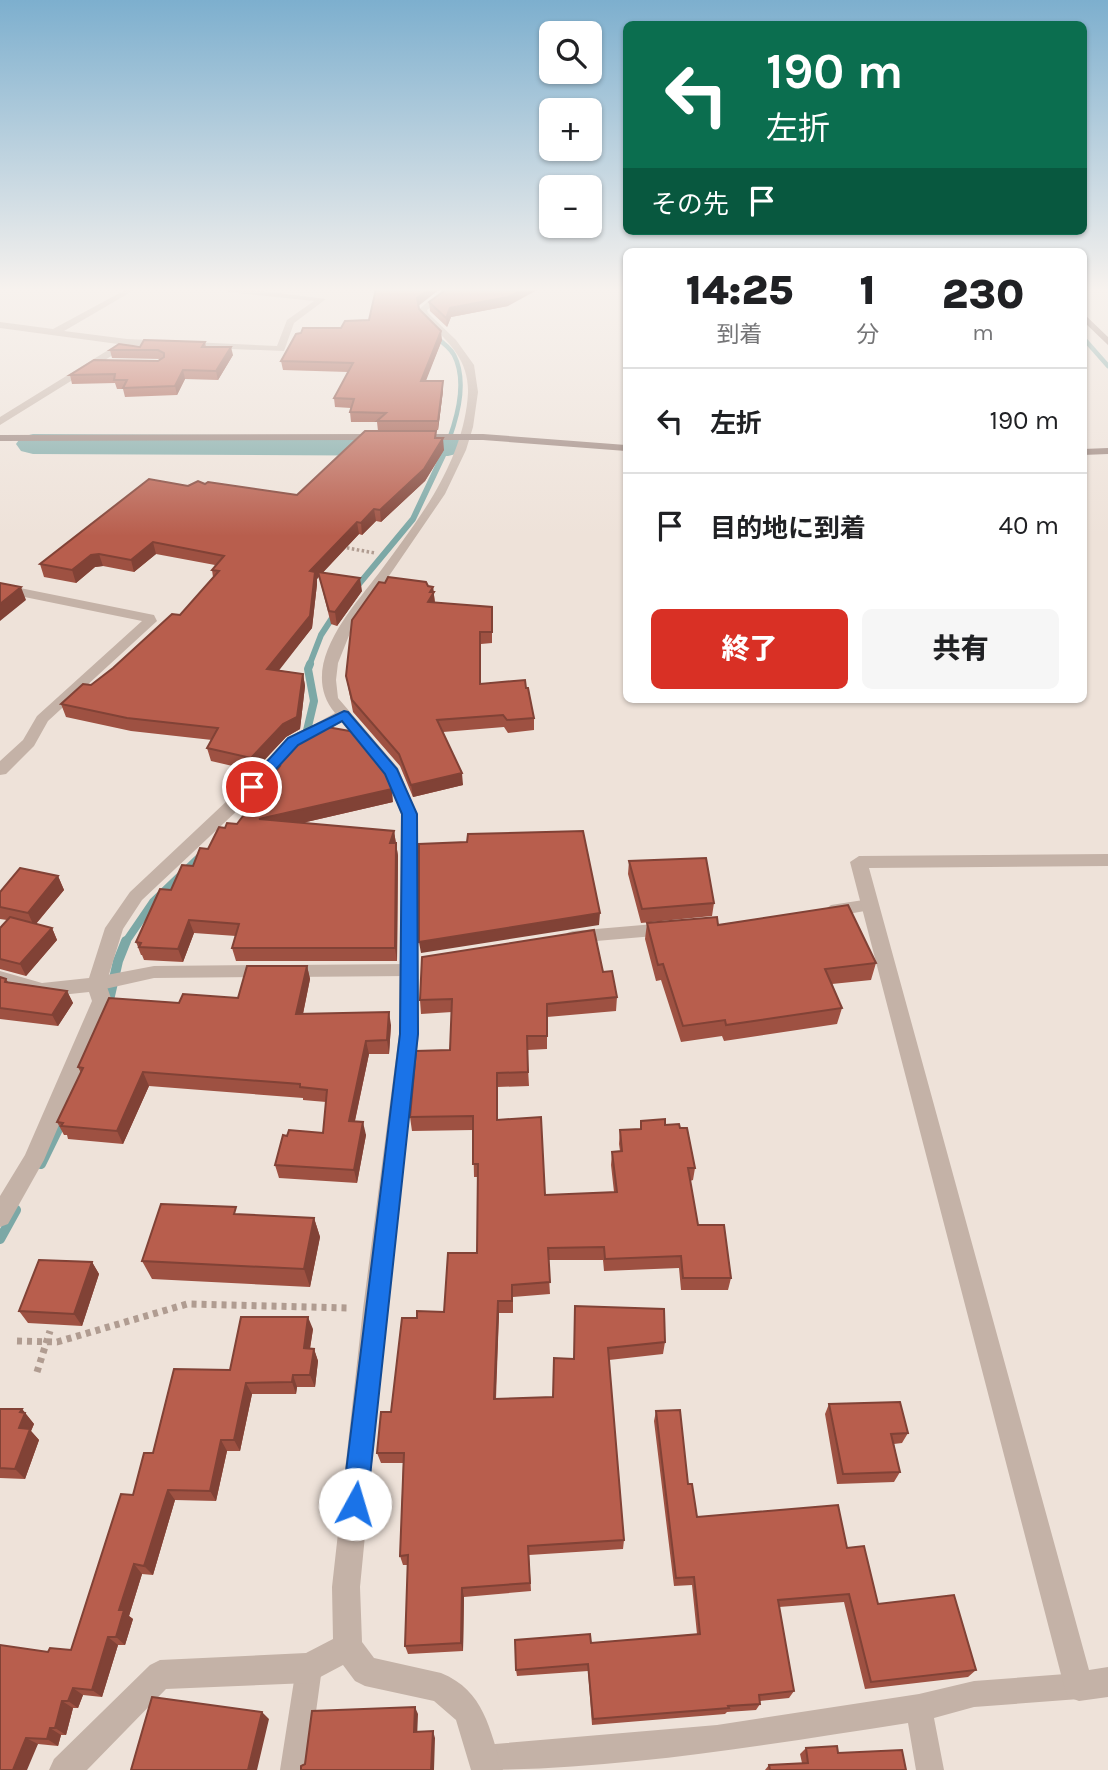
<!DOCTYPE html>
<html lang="ja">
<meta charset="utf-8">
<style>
body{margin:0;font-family:Karla,"Noto Sans JP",sans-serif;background:#f6f6f6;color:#202124;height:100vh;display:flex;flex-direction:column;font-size:26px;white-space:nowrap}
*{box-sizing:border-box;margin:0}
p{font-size:23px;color:#757577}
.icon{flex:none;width:38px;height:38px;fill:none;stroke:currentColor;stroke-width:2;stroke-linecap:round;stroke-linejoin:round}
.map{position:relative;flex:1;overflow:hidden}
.side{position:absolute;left:623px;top:248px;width:464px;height:455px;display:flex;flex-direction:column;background:#fff;border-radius:10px;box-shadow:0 2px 5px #0004}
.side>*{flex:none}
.hud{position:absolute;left:623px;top:21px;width:464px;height:214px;border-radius:10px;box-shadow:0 2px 5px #0004;background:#0b6e4f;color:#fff;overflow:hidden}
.controls{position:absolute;left:539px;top:21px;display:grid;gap:14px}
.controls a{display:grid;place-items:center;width:63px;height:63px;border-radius:10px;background:#fff;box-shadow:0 2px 5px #0004;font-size:35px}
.pin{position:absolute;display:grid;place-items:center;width:60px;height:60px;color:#fff;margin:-30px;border:4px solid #fff;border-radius:50%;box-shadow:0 2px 7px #0007}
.me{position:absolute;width:77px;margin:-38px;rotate:6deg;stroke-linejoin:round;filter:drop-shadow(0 0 5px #0008)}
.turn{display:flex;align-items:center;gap:24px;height:147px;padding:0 28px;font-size:32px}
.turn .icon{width:91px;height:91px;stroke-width:2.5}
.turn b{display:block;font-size:49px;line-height:60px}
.then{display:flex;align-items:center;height:66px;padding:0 28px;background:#0003;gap:14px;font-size:26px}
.eta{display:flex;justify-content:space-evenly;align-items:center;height:119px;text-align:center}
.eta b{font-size:42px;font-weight:800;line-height:49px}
.action{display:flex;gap:14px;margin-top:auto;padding:14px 28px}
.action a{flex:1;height:80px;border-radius:10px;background:#d93025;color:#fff;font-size:28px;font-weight:800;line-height:80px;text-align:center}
.action a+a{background:#f6f6f6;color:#202124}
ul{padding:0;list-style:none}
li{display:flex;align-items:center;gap:21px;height:105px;padding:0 28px;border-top:2px solid #e0e0e0}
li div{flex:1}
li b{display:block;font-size:26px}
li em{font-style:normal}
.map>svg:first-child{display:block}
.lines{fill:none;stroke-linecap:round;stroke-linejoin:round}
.stream-far3{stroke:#7ca8a6;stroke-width:4.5}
.stream-far2{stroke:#7ca8a6;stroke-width:6}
.stream-far1{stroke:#7ca8a6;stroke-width:8}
.stream{stroke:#7ca8a6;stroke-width:10}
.river{fill:#7ca8a6;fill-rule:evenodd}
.path-far1{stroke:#b09c91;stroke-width:3.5;stroke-dasharray:2.5 2.5;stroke-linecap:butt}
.path{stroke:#b09c91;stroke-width:7;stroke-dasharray:5 5;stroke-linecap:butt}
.lane{fill:#c4b2a7;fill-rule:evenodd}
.street{fill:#c4b2a7;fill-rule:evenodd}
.secondary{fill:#988179;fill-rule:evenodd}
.wall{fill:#9e5142}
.shaded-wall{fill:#814236}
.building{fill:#b85e4d;stroke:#814236;stroke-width:2}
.route{fill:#1a73e8;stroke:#114b97;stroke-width:2}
</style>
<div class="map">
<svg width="1108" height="1770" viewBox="0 0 1108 1770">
<rect width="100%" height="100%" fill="#eee2d9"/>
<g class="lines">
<path class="stream-far3" d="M434,336c7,5 16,11 20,19 15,29 1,70 -10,98
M1086,341l22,25"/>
<path class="stream-far2" d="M354,590l59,-71 32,-68
M309,666l12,-31 15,-23"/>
<path class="stream-far1" d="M305,739l9,-38 -6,-32 2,-5
M125,943l28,-41 50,-48"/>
<path class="stream" d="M107,1009l11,-48 8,-20
M41,1164l23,-47
M0,1239l16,-29"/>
<path class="river" d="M33,434l415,2 12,3 5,7 -5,7 -12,3 -415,-2 -12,-3 -5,-7 5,-7z"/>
<path class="path-far1" d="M342,547l33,6"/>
<path class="path" d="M17,1341l40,1 130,-38 163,4
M37,1372l13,-41"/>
<path class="lane" d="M870,899l6,2 2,4 -2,4 -45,8 -8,-6 8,-6z
M666,923l6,2 2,4 -2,4 -6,2 -93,8 -6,-2 -2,-4 2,-4 6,-2z
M408,964l6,1 2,5 -2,5 -6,1 -118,1 -6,-1 -2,-5 2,-5 6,-1z
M267,965l6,1 2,5 -2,5 -6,1 -113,1 -58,13 -6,-2 -3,-5 3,-5 6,-2 58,-11z
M309,1655l9,4 4,9 -14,102h-28l16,-102 4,-9z
M1079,1673l9,4 4,9 -4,9 -9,4 -105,8 -40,11 10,52h-28l-8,-47c-143,22 -287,47 -432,47l-7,-11 4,-10 10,-4 234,-20 202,-31 55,-13z"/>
<path class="street" d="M127,289h9l-72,42 63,8 150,7 10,-26 27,-19 -86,-9 -4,-3h23l79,10 -32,24 -10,28 -155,-6 -129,80v-8l118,-73 -118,-16v-6l53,7z
M444,289h9l-26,21 1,3 28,27 18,25 4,27 -5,35 -7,23 -21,44 -95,139 -12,30 -2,17 2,18 60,70 19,46 2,220 -32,275 -27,278 2,55 12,16 67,15c44,18 48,56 62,97h-32l-15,-50 -22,-19 -69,-15 -10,-5 -12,-16 -34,18 -143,6 -79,81h-38l5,-11 96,-94 10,-5 146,-7 27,-14 -1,-52 31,-278 36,-275 2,-220 -16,-41 -43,-51 -44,23 -40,46 -116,109 -19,29 -17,55 6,17 -68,159 -36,64 -8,3v-31l25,-41 67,-154 -3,-9 -47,5 -42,-12v-14l42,12 47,-5 16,-50 25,-36 116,-109 42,-44 47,-26c-38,-46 16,-103 44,-140 19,-26 39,-52 55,-79 18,-31 32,-65 34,-101 1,-30 -16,-48 -37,-68 -5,-5 -11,-8 -12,-16z
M0,584l149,30 5,1 3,6 -109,100 -14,25 -28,28 -6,1v-14l23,-21 14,-24 105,-95 -142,-29z
M1108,854v12l-239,2 220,802 19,-3v30l-29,4 -11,-4 -4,-11 -214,-824 9,-6z"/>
<path class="secondary" d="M1083,313l25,24v8l-25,-24z
M483,434l143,11v6l-143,-11h-70l-5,-3 5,-3z
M0,435l382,-1 5,3 -5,3 -382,1z
M1108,448v6l-25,1v-6z"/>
</g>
<path class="wall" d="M429,302l79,4 -57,11 -4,10 -17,-16z
M418,306l1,3 23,31 -17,41 18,10 -5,39 -60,1 -1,-9h-26l-1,-10 1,-4 -16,-1 -1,-9 14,-26 -65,-2 -2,-9 60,-33z
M205,342l1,5 27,8 -15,25 -33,-1 -8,16 -52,2 -2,-8h-6l-2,-6 -43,1 -2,-9 88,-14 3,-2 -49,-1 -2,-8z
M436,438l8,12 -19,31 -44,41 -5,-1 -14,14 -3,-1 -37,39 40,18 -25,35 -6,-2 -12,-48 -2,3v5l-5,44 -34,42 25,4 2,12 -5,43 -14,8 -32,34 -43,-10 -4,-13 5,-8 -81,-9 -65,-14 -5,-13 30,-19 89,-70 33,-38 -1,-7 3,-5 -59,-11 -22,18 -31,-6 -8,1 -19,16 -32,-6 -4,-13 148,-78 17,-2 92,11z
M428,586l5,1 2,16 57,4v36l-11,1v40l45,4 8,30v12l-26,3 -4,-6 -61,5 20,53 -50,12 -13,-31 -47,-54 -7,-36z
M297,734l96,68 -91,21 92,8 4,25 -1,105h-161l-4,-13 4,-12 -42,-3 -11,29 -39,-2 -2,-5h-1l-5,-13 35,-52 37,-41 17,-21 12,-4 37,-50 -2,-11z
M629,861l85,42 -2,13 -71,7 -13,-49z
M58,876l6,14 -28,34 16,4 5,12 -31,36 -26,-7v-41l7,-8 -7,-1v-27z
M647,923l71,2 158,38 -5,17 -39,4 10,24 -5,16 -113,17 -2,-5 -41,6 -20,-62 -5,1 -11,-42z
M307,966l3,13 -7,35 88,11 -2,29h-20l-14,67 11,14 -9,48 -78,-5 -4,-13 12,-29 36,-3 3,-31 -23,-2v-2l-154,-12 -26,58 -55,-5 -1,-4h-3l-7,-13 24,-49 -3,-6 101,-64 59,-5z
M603,972l14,25 -1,14 -69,6v32l-20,1 2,36 -32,1v33l48,75 69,-3 -3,-27 1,-13 8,-1 -1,-7 1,-14 20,-1 1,-8 39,7 15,40 -2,12 -3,1 8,44 33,53 -3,12h-47l-2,-22 -75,3 -1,-11h-55l2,34 -37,3v16h-14l-3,86 57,-2 21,-38 1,-53 90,36 -2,12 -54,6 15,180 -1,9 -94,6 2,36 -67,6 -1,54 -55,3 -3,-8 3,-81h-5l-3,-9 3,-93h-22l-4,-10 14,-41 26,-94 27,-6 33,-59 1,-76h-4l-1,-47 -61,1 -2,-14 40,-67 2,-38 -31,2 -1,-14z
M0,977l6,2 2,3 59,9 6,12 -15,23 -58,-7z
M239,1215l75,3 6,19 -10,50 -158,-8 -10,-18z
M92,1262l7,12 -17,52 -54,-3 -9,-12z
M313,1329l-3,20h4l4,12 -3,26h-18l-1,7h-44l-12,57h-13l-11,50 -41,-1 -22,75 -11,-1 -13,42 4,3 -8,26h-7l-16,52 -19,-2 -5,13h-5l-7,27h-5l-3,11 -20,-2 -38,26 48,-118 23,-2 62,-155 20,-42z
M829,1404l79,29 -6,10 -8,1 6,28 -6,10 -57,2 -12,-70z
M0,1409h22l12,15 -3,7 8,9 -14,39 -25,-1z
M656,1411l32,73 9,33 150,31 31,56 98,66 -8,7 -103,12 -21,-87 -65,5 15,84 -5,7 -29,3v3l-4,6 -29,2 -2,2 -133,11 -4,-54 -71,5 -1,-6 75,-27 106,-9 -5,-49 -18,1 -20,-165z
M806,1748l32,5 68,17h-141l4,-5 33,-2 -2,-9z"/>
<path class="shaded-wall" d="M429,289h11l-23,18v-9z
M524,289h15l-31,17 -57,11 -4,10 -1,-9 4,-10z
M441,331l1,9 -20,51 -1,-10z
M231,347l2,8 -15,25 -2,-9z
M183,370l2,9 -8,16 -2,-9z
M443,381v10l-5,39v-9z
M443,438l1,12 -19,31 -44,41 -1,-12z
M374,509l2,12 -14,14 -1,-12z
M357,522l2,12 -42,45v5l-5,44 -42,54 -3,-13 43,-98z
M153,542l3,12 -22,18 -3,-12z
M99,554l4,12 -8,1 -19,16 -4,-13 19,-15z
M360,578l2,13 -25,35 -2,-14z
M21,587l5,13 -26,21v-17z
M433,587l2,17 -7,-2 2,-10z
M303,674l2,12 -5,43 -14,8 -32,34 -3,-13z
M462,773l1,12 -50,12 -2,-12z
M392,789l1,13 -130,30 -4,-13z
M394,831l2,13 -6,-1z
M396,843l2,13 -1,105 -2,-13z
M58,876l6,14 -30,36 -6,-13z
M600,913l-1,12 -178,28 -2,-11z
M189,920l5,13 -11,29 -5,-13z
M52,928l5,12 -31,36 -6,-12z
M307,966l3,13 -10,49 -4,-14z
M67,991l6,12 -15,23 -6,-11z
M389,1012l2,13 -2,29 -2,-14z
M366,1041l3,13 -17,80 -3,-13z
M143,1072l6,14 -26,58 -6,-13z
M363,1122l3,13 -9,48 -3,-13z
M314,1218l6,19 -10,50 -6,-18z
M92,1262l7,12 -17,52 -8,-12z
M498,1301l1,12 -4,97 -1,-11z
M308,1317l5,12 -5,31 -4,-12z
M314,1349l4,12 -3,26 -5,-12z
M293,1375l4,12 -1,7 -4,-12z
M246,1383l6,11 -12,57 -6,-11z
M22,1409l12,15 -3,7 8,9 -14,39 -10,-10 5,-57z
M221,1440l6,11 -11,50 -6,-10z
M168,1490l7,10 -22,75 -9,-9z
M134,1564l8,10 -13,42 4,3 -8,26 -9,-8 3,-27z
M462,1588l2,9 -1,54 -2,-8z
M108,1637l10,8 -16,52 -10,-7z
M73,1688l10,7 -5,13 -10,-7z
M62,1701l11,7 -7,27 -11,-7z
M415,1707l3,7 -1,25 -3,-7z
M262,1712l7,7 -12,51h-9z
M50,1728l11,7 -3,11 -11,-7z
M433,1731l2,7 -1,32h-3z
M26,1738l12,6 -11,26h-14z"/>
<path class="building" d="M376,289h53l-12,9 2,11 22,22 -20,50h22l-5,40h-61l9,-8 -36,-1 4,-13 -20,-1 19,-35 -72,-2 15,-27 5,-1 2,-5h38l4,-7 24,-1z
M447,289h77l-16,8 -58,11 -4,10 -17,-16z
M144,340l61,2 -3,5h29l-15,24 -33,-1 -8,16 -52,2 4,-8h-13l1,-6 -45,1 24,-15 64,1 6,-4v-4l-6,-3h-48l9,-6 21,3z
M365,431h71l-1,7h8l-19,31 -44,41 -6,-1 -13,14 -4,-1 -47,49 5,1 -5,44 -43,53 36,5 -6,43 -14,7 -32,34 -44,-10 11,-20 -91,-10 -66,-14 22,-20 8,1 22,-17 59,-54 8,1 39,-44 -7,-1 12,-14 -71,-14 -22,18 -32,-6 -8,1 -19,15 -32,-6 109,-85 39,7 10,-5 7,3 3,-2 89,13z
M318,572l42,6 -25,34 -6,-1z
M388,577l38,5 2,4 5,1 -3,5h4l-6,10 64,5v25h-12v52l45,-4 1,8h2l6,30 -27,2 -4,-5 -66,5 25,53 -51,12 -12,-31 -47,-54 -6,-24 6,-56 27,-38 6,1z
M0,583l21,4 -21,17z
M316,725l39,7 26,30 11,27 -133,30 135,12 -4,12h6l-1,105h-163l7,-24 -50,-4 -11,29 -39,-2 2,-4 -5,-1 24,-53 11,1 11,-25 11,1 7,-18 8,1 11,-22 6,1 2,-5 10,1 43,-58 -8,-3 25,-29z
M583,831l17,82 -181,29v-98l48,-2 1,-8z
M706,858l8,45 -72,6 -13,-48z
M20,868l38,8 -30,37 -28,-6v-15z
M848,905l28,58 -51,6 17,39 -116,17 -1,-5 -42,6 -20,-62 -5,1 -11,-42 70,-6 1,8z
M10,917l42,11 -32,36 -20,-5v-31z
M594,930l9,42 9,-1 5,26 -70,7v32h-20l1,36 -31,1v47l44,-3 4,78 72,-3 -5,-40 10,-1 -2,-21 21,-1v-8l24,-2v6l14,-1 1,4h7l8,40h-7l10,57h26l7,53h-48l-2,-22 -76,3 -1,-12 -56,1 2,34 -38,3v16h-14l-4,98 59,-2 1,-39 20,1 1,-53 89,3 1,33 -57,6 16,192 -96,6 2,37 -68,5 -1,55 -56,3 3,-91 -8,1 4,-103h-27l4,-41h10l11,-94h15v-7l27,1 4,-59h29l1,-89h-5v-48l-63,1 6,-66 34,-1 2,-51 -32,1 2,-43z
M247,966h60l-11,48 93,-2 -2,28 -21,1 -17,80 14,1 -9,48 -79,-5 8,-30 4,1 2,-6 34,3 4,-43 -27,-3v-3l-157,-12 -26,59 -56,-5 2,-3 -6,-1 26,-54 -5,-1 31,-69 70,5 4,-9 55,4z
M0,977l6,2 -1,3 62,9 -15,24 -52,-7z
M161,1204l75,3 -2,7 80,4 -10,51 -162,-8z
M39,1260l53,2 -18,52 -55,-3z
M241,1317h67l-4,31 10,1 -4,26h-17l-1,7 -46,1 -12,57h-13l-11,51 -42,-1 -24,76 -10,-2 -15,46h5l-8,27h-8l-16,53 -19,-2 -5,13h-6l-7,27h-5l-3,11 -21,-1 -13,32h-13v-125l48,7 2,-4 21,2 50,-156 12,1 11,-42h9l21,-84 56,1z
M900,1402l8,31 -17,1 9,38 -57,2 -14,-70z
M0,1409h22l-2,3 5,1 -6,15 11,1 -15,40 -15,-1z
M680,1410l8,74h4l5,33 141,-12 9,43 17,-2 14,58 76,-9 22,75 -105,12 -22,-88 -71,6 16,91 -35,4 1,9 -32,2 1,2 -136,11 -5,-55 -72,6 -1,-30 75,-6 1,9 109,-9 -6,-57 -18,1 -20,-167z
M152,1697l110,15 -14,58h-117z
M415,1707l-1,25 19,-1 -2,39h-130v-4l4,-2 7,-53z
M837,1746l1,7 64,-3 4,20h-136l-1,-5 39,-2 -2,-15z"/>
<linearGradient id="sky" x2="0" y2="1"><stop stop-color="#7dafce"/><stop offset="0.54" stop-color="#f7f2ee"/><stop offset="1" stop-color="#f7f2ee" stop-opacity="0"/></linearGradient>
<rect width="1108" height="536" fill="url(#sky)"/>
<path class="route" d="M344,711l4,1 49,57 20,45 1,220 -51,470 -4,9 -8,3 -9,-3 -4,-9 58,-470 2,-220 -17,-40 -43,-53 -44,24 -41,45h-10l-3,-3 44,-49z"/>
</svg>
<div class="controls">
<a><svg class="icon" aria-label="search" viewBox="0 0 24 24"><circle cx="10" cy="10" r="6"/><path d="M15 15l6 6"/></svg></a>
<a>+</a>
<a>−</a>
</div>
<div class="pin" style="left:252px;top:787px;background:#d93025"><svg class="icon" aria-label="arrive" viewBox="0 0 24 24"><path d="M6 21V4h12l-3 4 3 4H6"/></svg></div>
<svg class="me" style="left:355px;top:1504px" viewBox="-20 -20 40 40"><circle r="19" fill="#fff"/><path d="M0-13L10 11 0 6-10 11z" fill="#1a73e8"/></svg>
<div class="hud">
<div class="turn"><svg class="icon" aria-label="left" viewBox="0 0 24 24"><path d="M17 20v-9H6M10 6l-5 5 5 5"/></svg><div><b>190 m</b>左折</div></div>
<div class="then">その先<svg class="icon" aria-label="arrive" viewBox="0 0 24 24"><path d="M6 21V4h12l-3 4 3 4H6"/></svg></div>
</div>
<section class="side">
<div class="eta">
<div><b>14:25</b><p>到着</p></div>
<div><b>1</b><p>分</p></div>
<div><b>230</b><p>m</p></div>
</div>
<ul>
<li><svg class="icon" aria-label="left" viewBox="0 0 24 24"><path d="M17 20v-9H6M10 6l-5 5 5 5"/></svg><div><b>左折</b></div><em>190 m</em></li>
<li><svg class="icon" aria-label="arrive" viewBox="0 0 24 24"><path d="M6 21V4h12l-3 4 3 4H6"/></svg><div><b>目的地に到着</b></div><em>40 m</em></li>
</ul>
<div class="action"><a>終了</a><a>共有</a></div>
</section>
</div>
